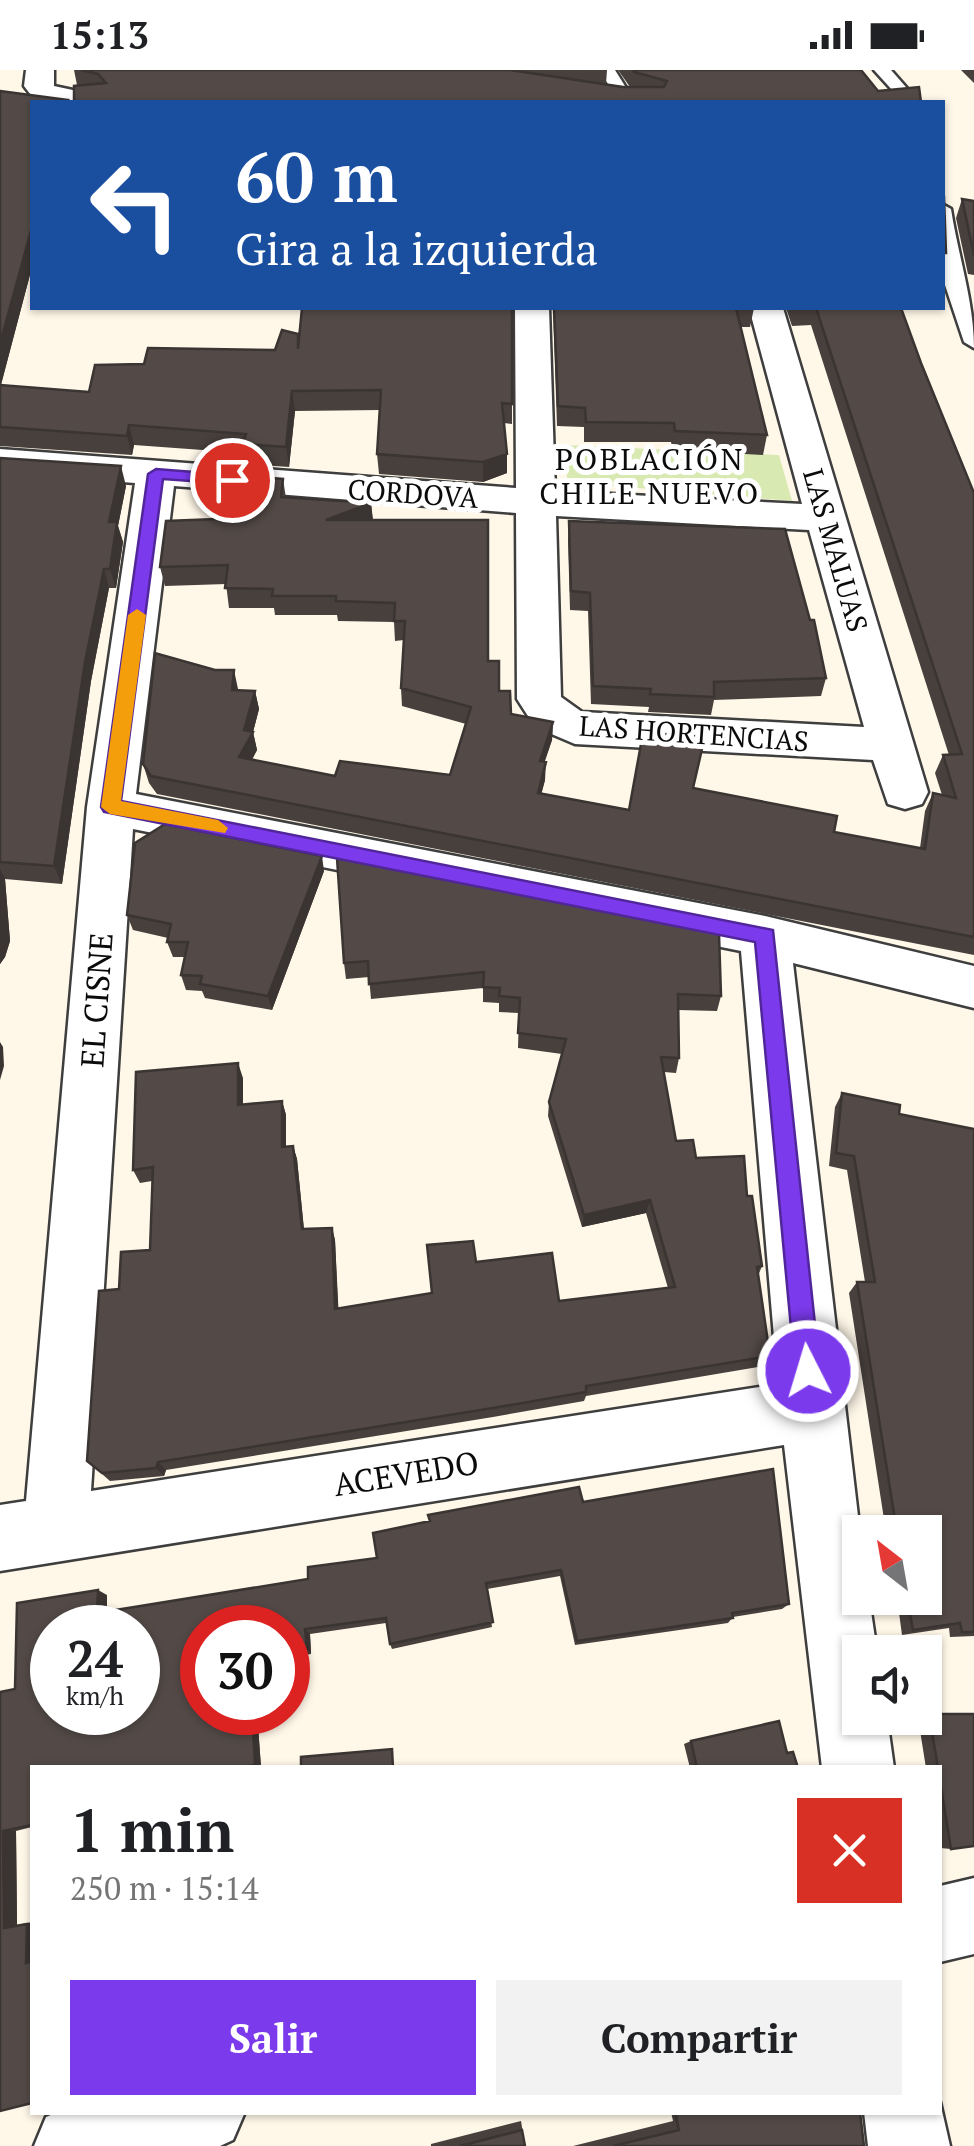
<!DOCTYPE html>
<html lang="es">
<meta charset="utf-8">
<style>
body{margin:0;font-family:"PT Serif",serif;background:#f2f2f2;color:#202124;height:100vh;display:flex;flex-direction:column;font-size:38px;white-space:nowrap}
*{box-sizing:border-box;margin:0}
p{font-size:32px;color:#757577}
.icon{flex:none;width:55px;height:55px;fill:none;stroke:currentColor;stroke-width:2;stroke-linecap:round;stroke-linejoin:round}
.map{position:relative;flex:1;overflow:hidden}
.details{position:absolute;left:30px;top:1695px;width:912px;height:350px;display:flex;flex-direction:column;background:#fff;border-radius:0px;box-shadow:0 2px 8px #0004}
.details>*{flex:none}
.top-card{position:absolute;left:30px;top:30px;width:915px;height:210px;border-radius:0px;box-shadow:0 2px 8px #0004;background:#1a4fa0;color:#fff;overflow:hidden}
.needle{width:65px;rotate:329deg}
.controls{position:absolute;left:842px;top:1445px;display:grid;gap:20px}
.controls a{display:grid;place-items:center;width:100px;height:100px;border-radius:0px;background:#fff;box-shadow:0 2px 8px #0004;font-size:50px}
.speed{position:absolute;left:30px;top:1535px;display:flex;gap:20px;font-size:50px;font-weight:700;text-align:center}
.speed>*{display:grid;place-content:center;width:130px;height:130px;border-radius:50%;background:#fff;box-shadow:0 2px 8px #0004;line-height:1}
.speed small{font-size:25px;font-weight:400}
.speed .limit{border:15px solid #d22;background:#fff;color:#111}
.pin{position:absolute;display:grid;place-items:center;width:85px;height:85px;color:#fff;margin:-42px;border:5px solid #fff;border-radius:50%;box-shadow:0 2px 10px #0007}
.me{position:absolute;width:110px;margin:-55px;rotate:355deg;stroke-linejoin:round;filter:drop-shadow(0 0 8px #0008)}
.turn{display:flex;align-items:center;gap:35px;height:210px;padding:0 40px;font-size:45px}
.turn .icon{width:130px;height:130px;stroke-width:2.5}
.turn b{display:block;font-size:70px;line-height:85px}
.round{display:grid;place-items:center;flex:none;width:105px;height:105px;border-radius:0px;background:#f2f2f2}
.head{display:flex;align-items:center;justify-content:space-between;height:170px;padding:0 40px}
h1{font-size:60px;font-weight:800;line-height:75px}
.action{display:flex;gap:20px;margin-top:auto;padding:20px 40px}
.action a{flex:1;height:115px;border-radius:0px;background:#7c3aed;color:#fff;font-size:40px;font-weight:800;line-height:115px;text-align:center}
.action a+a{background:#f2f2f2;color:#202124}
.status{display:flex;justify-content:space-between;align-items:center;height:70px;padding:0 50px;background:#fff;direction:ltr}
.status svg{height:28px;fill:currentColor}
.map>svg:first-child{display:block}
.green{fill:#d8e9b2}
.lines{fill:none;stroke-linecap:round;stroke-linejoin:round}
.service-casing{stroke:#3e3e3e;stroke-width:5}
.minor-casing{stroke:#3e3e3e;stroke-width:5}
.service{fill:#fff;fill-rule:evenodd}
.minor{fill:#fff;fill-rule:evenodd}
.wall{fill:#47403d}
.shaded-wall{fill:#3a3432}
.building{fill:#534a47;stroke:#3a3432;stroke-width:2.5;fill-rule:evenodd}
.route{fill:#7c3aed;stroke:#51269a;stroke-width:2.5}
.slow{fill:#f59e0b}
.labels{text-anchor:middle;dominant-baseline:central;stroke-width:10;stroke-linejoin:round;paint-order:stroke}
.far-street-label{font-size:28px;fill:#0b0b0b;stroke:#fff}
.far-neighbourhood-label{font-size:30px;letter-spacing:2.5px;fill:#0b0b0b;stroke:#fff}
.street-label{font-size:32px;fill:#0b0b0b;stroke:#fff}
</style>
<div class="status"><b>15:13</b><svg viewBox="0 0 49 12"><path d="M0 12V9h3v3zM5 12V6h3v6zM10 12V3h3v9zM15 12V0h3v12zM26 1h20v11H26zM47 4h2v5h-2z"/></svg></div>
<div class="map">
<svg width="974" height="2076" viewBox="0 0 974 2076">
<rect width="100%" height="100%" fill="#fff7e8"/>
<path class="green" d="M566,375l213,10 13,46 -225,-19z"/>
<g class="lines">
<g class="service-casing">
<path id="service" d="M599,0h16l15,24 32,8 -43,-1z
M874,0h17l28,32h-16z
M942,134l9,5c7,46 23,93 23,139l-10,-6 -20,-60z"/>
</g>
<g class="minor-casing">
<path id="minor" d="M26,0h28v16l47,10 5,6 -72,-3 -10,-13z
M515,238h34l6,183 247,13 -53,-196h34l145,484 -6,12 -17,5 -17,-5 -15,-44 -298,-16 -40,-17 -18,-28 -1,-186 -342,-27 -38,308 629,122 209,50v42l-181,-45 67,570v65h9l8,54h-17v66h27l7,50h-72l-38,-323 -784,126v-66l26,-4 61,-694 48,-324 -135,-10v-24l516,39zM556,446l253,14 55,197 -282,-15 -21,-15zM133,759l608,122 37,433 -687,107z
M974,1808v76l-34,8v-76z
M940,2032l10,44h-82l-4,-34h76z
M58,2042h187l-12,28 -13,6h-186l12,-29z"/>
</g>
<use href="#service" class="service"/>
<use href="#minor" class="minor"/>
</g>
<path class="wall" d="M74,0h533l-1,14 24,3 -12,-17h243l17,21 -801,-6z
M961,0h13v13z
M0,21l68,9v2h-36v165l-31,118 88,7 55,-28 131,-14 23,-16 214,-26v116l-8,-1 3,50 -24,9 -104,-8 -2,-20 3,-44 -85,1 -6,56 -43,-3 -2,-11 -110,-8 -2,10 -132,-9z
M962,129l12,2v74l-6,-1 -12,-56z
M549,238h205l-4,19h-10l27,108 -4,20 -90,-5 -2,-8h-87v-15l-27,-1 -4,-118z
M786,238h115l20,55 53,130v462l-817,-161 -8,-11 -6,-19 95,-74 17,1 4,18 -6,23 4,18 -5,9 83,17 115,-1 16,-51 -64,-18 -1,-18 3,-48 -9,1 -1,-19 -56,-1 -1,-6h-62l-1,-7h-45l-3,-24 -61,2 -5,-19 57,-48 66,-40 3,19 85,5 2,17 115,141 11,30 12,23 42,8 -1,18 -8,22 1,18 -4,14 88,16 65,-22 140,44 86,16 5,-37 8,-18 9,2 -7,-22 8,-18h6l-138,-430 -19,1z
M0,388l126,28 -8,40 5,16 -7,46h-7l-18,93 -29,203 -57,-5 5,62 -5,16 -5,7z
M569,451l257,157 -5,18 -107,4 -3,15 -63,-3 1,-5 -58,-3 -3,-93 -18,-1 -2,-70z
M337,788l384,138 -4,15 -39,-1 1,48 -3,15 -12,-1 12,69 20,17 51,38 15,70 -4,10 12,80 -6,10 -178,30 -2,5 -91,16 -327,53 -2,6 -54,5 -23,-20 32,-172 31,-39 2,-69 -12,2 -7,-13 110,-92v27l39,-4 4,14v32l7,-1 4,13 7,70 28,-1 3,12 3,68 94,-15 44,-31 83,39 109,-13 -22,-75 -64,14 -34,-111 1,-14 13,-48 -44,-6 1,-35 -20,-1v-9l-16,-1v-14l-112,11 -2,-22 -23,2 -2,-16z
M324,801l-52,139 -67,-12 -3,-7 -16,-1 -5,-15 4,-18h-12l-6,-15 1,-4 -35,-8 -6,-15z
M842,1023l57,21 75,15v507l-24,1 -1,-9 -47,7 -5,-37h28v-66h-39l-37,-239 8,-11h8l-18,-112 -18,-4 6,-59z
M583,1432l206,102 -7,5 -49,8 -5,6 -153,22 -15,-69 -73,13 5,38 -100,22 -2,-5 -4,-21 -76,11 1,20 -23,4v-30h-86v84h55l4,55 -229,1v59l-16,4 1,94 15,-3v181l-32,8v-419l15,-3 92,-94v17l201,-33 69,-21z
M929,1644h45v132l-23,3 -11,-1v-80h-14l-8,-50h7v-3z
M691,1671l96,12 11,15h-108l-6,-24z
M671,2042h189l4,34h-291l100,-25z
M521,2051l4,25h-94v-2z"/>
<path class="shaded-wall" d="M32,157v40l-32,121v-44z
M292,321l3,20 -6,56 -3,-20z
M129,355l5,20 -2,10 -5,-19z
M507,384v19l-24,9v-20z
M121,396l5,20 -8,40 5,16 -7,46 -6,-19 -1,-47z
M371,433l2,20 -47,-3z
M104,499l5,19 -18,93 -29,203 -8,-18 31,-204z
M234,600l4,19 -2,20 -4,-19z
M255,621l4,18 -6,23 4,18 -13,25 -5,-18 5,-27z
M553,652l-1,18 -13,39 1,-18z
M546,692l-1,18 -8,31 1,-18z
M322,786l2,15 -52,139 -4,-14z
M0,799l5,10 5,62 -5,16 -5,7z
M0,972l3,5 1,19 -4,14z
M238,993l5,15v41l-5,-14z
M282,1031l4,14v46l-4,-14z
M293,1076l4,13 8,82 -3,-12z
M650,1130l-4,13 -64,14 2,-12z
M332,1158l3,12 4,80 -4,-11z
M158,1392l8,8 -2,6 -8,-8z
M98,1520l9,5v23l-10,-5z
M305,1559l5,5 1,20 -4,-5z
M252,1642h5l4,55 -6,-2z
M3,1761h13l1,94 -13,3z
M32,1852v39l-6,2 1,-39z"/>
<path class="building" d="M81,0h429l113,17h41l3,-6 -33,-9 -1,-2h228l17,21 41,-4 2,15h-847v-16l32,-3 -8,-9z
M0,21l68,9 -1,2h-35v125l-32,117z
M942,127h2l2,56h-4z
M962,129l12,2v54z
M302,238h210v96l-10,-1 5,51 -24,8 -106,-8 4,-64 -89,1 -6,56 -44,-3 4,-10 -117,-9 -2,11 -127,-9v-42l89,7 6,-27 49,-1 4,-16 127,2 7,-20 16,4v15z
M554,238h184h-2l31,127 -92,-4 -1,-8 -88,-1 -1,-14 -27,-2z
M816,238h85l20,55 53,130v444l-823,-161 -8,-12 12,-111 60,17h19l-2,20 23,1 -11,39 9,2 -14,25 96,19 5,-15 110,14 21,-68 -70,-19 4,-67h-11l1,-18 -59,-2v-5h-64l1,-7 -48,-1 3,-23 -68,2 6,-46 51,-2 15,-44 51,4 -2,18 90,6 -45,17h162v141h11v30h11l1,23 42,8 -13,39 6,1 -8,31 91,17 14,-77 62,3 -12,52 144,28 -3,16 91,17 8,-56 23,5 -13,-43 19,-1z
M0,388l121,8 -12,56h8l-7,47h-6l-19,93 -31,204 -54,-4z
M569,451l216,8 25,91h4l12,58 -112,4v15l-64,-3 1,-5 -58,-3 -3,-93 -19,-2z
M165,754l157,32 -54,140 -68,-12 2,-8 -21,-1 7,-33h-21l4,-18 -44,-9 8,-72z
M337,788l382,76 2,62 -43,-2 1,64 -18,-1 15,84 17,-1 3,18 48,-2 3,40h5l10,70 -5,1 13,89 -184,30v6l-93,16 -335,54 -2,6 -54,5 -15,-12 12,-170 20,-2 2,-37 29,-2 3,-83 -20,3 3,-98 102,-9v42l44,-4v46l11,-1 9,83 30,-1 3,81 97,-16 -5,-48 46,-4 3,21 76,-9 7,48 116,-14 -25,-87 -66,15 -35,-113 17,-63 -48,-6 2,-35 -21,-2 1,-8 -17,-1 1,-15 -115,12 -1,-23 -24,2z
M842,1023l58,12 -1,9 75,15v503h-12l-2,-9 -47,7 -6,-32h18v-66h-28l-40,-250h18l-21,-126 -18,-3z
M773,1399l16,135 -57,9 1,5 -156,23 -16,-71 -75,13 7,39 -103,22 -4,-26 -81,11 2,20 -19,4v-25h-86v84h50l3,53 -15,3h-208v57l-29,6 1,97 23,-4 -1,39 6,-2v142l-32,8v-419l15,-3 2,-86 81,-13 -1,23 211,-34v-12l69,-9 -4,-25 57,-12 -2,-6 151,-28 4,15zM52,1558h86v84h-86z
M929,1644h45v132l-23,3 -11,-68v-13h-2z
M779,1651l8,32 6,-1 5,16h-101l-6,-27z
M392,1679l1,19h-92v-11z
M675,2042h185l4,34h-251l66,-16z
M522,2060l3,16h-65z"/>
<path class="route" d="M156,399l76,6 8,5 -8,4 -69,-5 -42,322 652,129 47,441 -3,9 -9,3 -10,-3 -3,-9 -40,-429 -651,-130 -3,-5 47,-333z"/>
<path class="slow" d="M137,539l9,6 -25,186 97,19 10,8 -3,5 -115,-19 -9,-7 27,-192z"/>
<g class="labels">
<g class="far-street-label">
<text transform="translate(413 423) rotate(4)">CORDOVA</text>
<text transform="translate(836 480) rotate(74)">LAS MALUAS</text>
<text transform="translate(694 663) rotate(4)">LAS HORTENCIAS</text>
</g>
<g class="far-neighbourhood-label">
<text x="650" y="389">POBLACIÓN<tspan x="650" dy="34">CHILE NUEVO</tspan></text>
</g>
<g class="street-label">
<text transform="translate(96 930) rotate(-86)">EL CISNE</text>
<text transform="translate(406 1403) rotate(-9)">ACEVEDO</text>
</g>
</g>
</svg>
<div class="controls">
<a><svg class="needle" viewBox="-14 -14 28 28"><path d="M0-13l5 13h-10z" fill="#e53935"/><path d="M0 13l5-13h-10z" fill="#757577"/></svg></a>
<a><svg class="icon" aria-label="sound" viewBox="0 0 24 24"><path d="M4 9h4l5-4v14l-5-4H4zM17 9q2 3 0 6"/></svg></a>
</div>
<div class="speed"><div>24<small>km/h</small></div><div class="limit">30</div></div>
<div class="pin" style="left:232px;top:410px;background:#d93025"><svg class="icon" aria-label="arrive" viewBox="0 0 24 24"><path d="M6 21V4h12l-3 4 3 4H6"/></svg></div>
<svg class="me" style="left:808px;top:1301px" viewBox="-20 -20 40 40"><circle r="17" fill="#7c3aed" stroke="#fff" stroke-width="3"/><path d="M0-11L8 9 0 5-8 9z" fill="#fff"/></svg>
<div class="top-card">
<div class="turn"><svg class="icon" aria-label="left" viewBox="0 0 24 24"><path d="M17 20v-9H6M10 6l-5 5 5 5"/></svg><div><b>60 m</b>Gira a la izquierda</div></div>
</div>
<section class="details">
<div class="head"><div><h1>1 min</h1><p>250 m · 15:14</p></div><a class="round" style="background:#d93025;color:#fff"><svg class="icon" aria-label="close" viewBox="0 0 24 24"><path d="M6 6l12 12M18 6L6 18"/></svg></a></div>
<div class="action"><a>Salir</a><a>Compartir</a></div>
</section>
</div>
